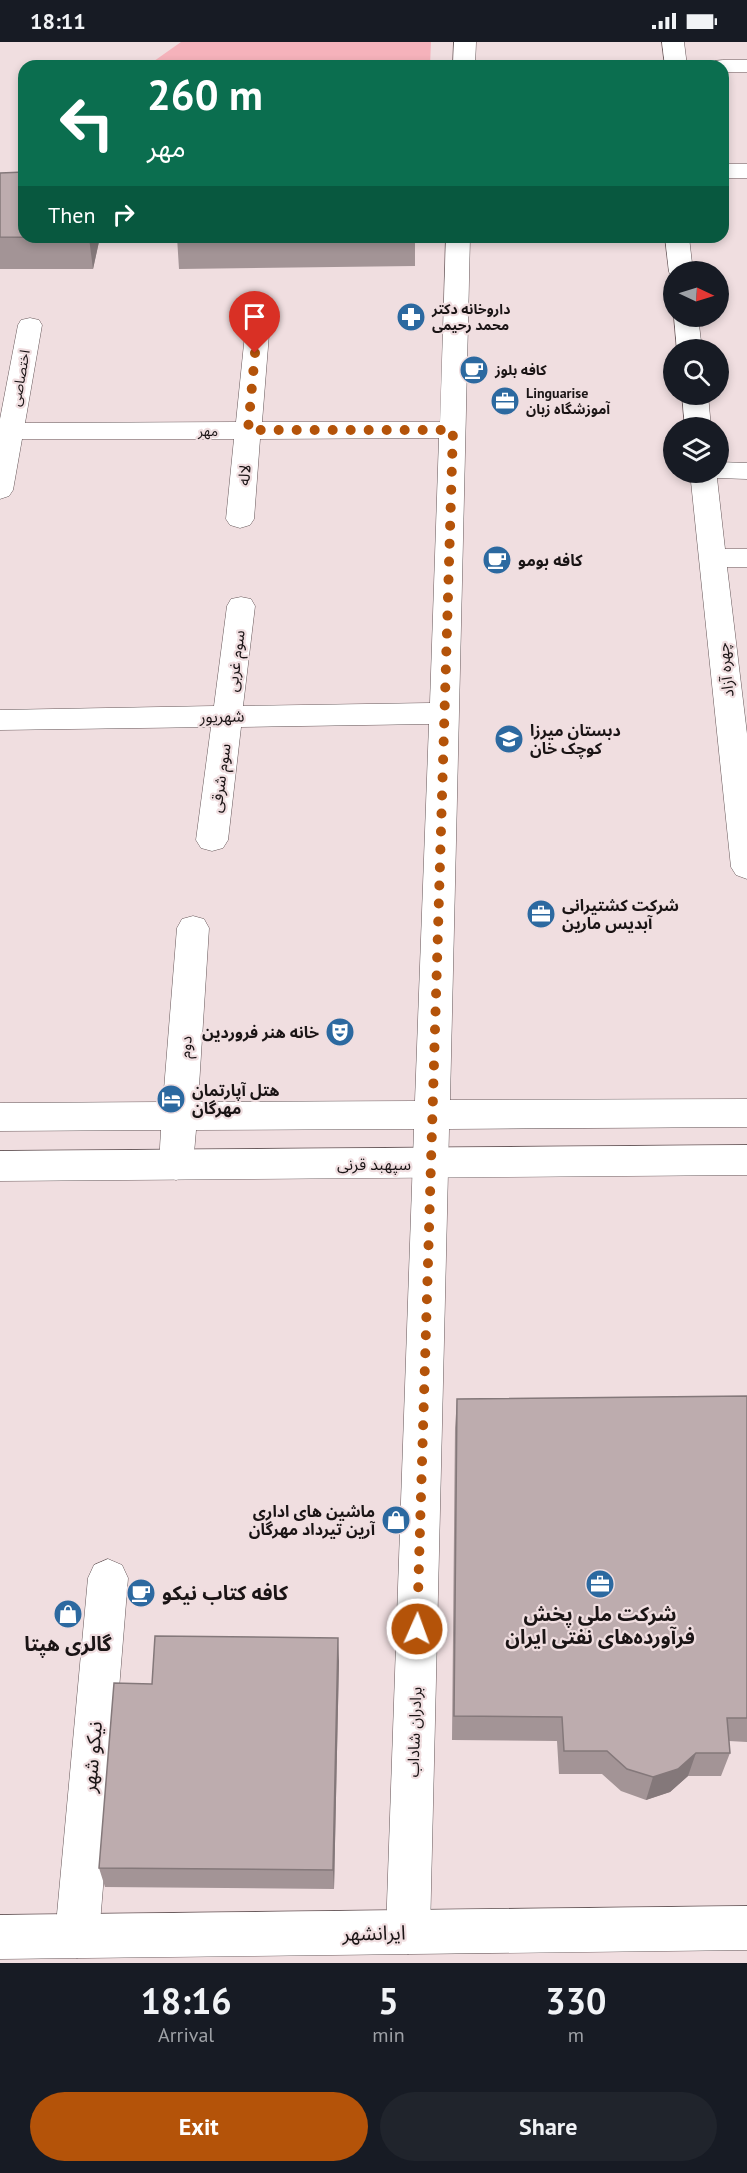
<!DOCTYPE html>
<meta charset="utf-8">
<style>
body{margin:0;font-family:"PT Sans","Noto Sans Arabic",sans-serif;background:#20242c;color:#f1f3f6;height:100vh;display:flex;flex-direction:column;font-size:22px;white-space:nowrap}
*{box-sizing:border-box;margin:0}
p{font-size:20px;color:#9ea1a6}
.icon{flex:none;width:33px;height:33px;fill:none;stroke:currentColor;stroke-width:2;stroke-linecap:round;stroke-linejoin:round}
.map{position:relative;height:1921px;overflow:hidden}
.details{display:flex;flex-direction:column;background:#171b24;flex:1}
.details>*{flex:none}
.banner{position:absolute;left:18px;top:18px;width:711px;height:183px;border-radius:18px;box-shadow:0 3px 9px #0003;background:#0b6e4f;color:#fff;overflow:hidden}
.needle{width:39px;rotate:94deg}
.fabs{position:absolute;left:663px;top:219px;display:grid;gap:12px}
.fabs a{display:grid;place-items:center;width:66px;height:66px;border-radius:50%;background:#171b24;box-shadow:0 3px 9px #0003;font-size:30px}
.pin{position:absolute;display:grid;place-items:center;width:51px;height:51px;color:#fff;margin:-62px -26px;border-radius:50% 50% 50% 0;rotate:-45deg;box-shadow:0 0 6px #0007}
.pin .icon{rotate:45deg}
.me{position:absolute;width:66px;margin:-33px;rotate:2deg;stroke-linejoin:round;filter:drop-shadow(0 0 4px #0008)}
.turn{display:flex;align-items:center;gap:21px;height:126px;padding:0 30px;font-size:27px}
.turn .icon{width:78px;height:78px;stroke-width:2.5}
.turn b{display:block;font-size:42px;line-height:51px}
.then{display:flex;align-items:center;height:57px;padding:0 30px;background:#0003;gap:12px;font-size:22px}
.eta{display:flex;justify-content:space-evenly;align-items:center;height:102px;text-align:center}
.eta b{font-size:36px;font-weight:600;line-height:42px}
.cta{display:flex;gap:12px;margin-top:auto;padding:12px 30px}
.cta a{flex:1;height:69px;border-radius:36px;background:#b45309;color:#fff;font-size:24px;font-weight:600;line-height:69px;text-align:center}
.cta a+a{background:#20242c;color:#f1f3f6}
.status{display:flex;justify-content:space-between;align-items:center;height:42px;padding:0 30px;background:#171b24;direction:ltr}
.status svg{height:16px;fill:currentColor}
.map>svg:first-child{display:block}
.green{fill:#f5b2bb}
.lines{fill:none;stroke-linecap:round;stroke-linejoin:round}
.minor-casing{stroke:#665759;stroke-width:1}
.major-casing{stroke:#665759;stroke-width:1}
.minor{fill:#fff;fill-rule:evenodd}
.major{fill:#fff;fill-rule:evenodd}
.wall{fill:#a39496}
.shaded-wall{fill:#84787a}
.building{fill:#bdacae;stroke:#84787a;stroke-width:1.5}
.route{stroke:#b45309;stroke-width:10;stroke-dasharray:0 18}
.labels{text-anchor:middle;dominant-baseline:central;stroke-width:4.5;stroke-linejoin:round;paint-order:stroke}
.far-poi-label{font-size:14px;font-weight:bold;fill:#1a1415;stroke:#f0dee0;text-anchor:start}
.far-street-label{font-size:14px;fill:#1a1415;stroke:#f0dee0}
.street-label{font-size:16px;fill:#1a1415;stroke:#f0dee0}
.poi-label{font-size:16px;font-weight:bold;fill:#1a1415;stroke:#f0dee0;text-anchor:start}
.near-poi-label{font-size:20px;font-weight:bold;fill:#1a1415;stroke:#f0dee0}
.near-street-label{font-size:20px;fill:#1a1415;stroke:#f0dee0}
</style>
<div class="status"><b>18:11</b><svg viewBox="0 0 49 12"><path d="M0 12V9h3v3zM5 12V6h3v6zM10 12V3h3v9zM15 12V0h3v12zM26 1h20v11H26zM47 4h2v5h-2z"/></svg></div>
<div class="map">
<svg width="747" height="1921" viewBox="0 0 747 1921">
<rect width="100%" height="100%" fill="#f0dee0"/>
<path class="green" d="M181,0h250l-1,24h-283z"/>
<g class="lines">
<g class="minor-casing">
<path id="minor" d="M454,0h22l-1,24h-22z
M662,0h22l3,24h-22z
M723,18h24v12h-24v-6h-11l3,-5z
M446,195h24l-20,863 297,-1v28l-298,2 -19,803 -6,16 -16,6 -16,-6 -6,-16 28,-803 -218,1 -3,35 -5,10 -12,5 -12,-5 -5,-10 2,-35 -161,1v-28l163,-1 14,-174 5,-9 11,-3 11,3 5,9 -11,174 217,-1 14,-377 -188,3 -13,113 -5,8 -11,3 -11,-3 -5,-8 15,-113 -211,3v-20l214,-4 13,-100 4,-7 10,-2 10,2 4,7 -12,100 187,-3 9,-265 -179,1 -6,80 -4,6 -10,3 -10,-3 -4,-6 8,-80h-212l-9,51 -4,6 -9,3v-80l18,-94 3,-5 9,-2 9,2 3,5 -17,98 211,-1 9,-88 3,-5 9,-2 9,2 3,5 -7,88h178z
M665,195h24l4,35h-19l-2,5 -3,-5z
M674,274h24l4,34h-25z
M682,352h26l3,34h-26z
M718,420l29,1v16l-30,-1 8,71h22v18h-20l20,167v145l-11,-4 -5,-8 -41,-395h28z
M108,1517l14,6 6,13 -29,358 -6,16 -16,6 -16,-6 -6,-16 33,-358 6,-13z"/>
</g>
<g class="major-casing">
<path id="major" d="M723,122h24v14h-24z
M747,1103v30l-747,6v-30z
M747,1864v44l-747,9v-44z"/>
</g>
<use href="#minor" class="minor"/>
<use href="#major" class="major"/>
</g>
<path class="wall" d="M0,131l24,64h76l-7,32h-93z
M177,195h238v29l-236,3z
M747,1354v346l-18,-1 1,12 -9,23h-33l-18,16 -24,8 -25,-9 -19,-17h-43l-2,-33 -105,-1 3,-312 2,-29z
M339,1619l-5,228 -229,-2 -6,-19 53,-184z"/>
<path class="shaded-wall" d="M89,195h11l-7,32 -4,-31z
M338,1596l1,23 -5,228 -1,-19z
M696,1711l-8,23 -18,16 -24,8 7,-23z"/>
<path class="building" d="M24,130v65l65,1 -89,-1v-64z
M747,1354v322h-20l3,35h-34l-18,16 -25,8 -26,-8 -20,-18h-43l-2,-34 -108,-1 3,-317z
M155,1594l183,2 -5,232 -234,-2 15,-185 38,1z"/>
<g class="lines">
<path class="route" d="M255,311l-7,77h205l-36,1199"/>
</g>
<defs>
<g id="pharmacy-disc" transform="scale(1.5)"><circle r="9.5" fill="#2c69a0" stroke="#f0dee0"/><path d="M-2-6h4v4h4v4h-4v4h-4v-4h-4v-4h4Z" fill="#fff"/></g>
<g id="cafe-disc" transform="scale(1.5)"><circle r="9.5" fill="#2c69a0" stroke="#f0dee0"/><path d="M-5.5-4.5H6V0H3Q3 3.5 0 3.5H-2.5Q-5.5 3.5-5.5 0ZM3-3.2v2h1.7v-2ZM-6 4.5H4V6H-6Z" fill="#fff"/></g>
<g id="office-disc" transform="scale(1.5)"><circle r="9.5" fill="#2c69a0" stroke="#f0dee0"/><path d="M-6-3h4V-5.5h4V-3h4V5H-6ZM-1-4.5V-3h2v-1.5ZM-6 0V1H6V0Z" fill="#fff"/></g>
<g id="school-disc" transform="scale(1.5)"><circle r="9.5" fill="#2c69a0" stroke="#f0dee0"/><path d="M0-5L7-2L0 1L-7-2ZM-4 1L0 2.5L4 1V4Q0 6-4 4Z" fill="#fff"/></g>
<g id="theatre-disc" transform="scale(1.5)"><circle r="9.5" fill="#2c69a0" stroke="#f0dee0"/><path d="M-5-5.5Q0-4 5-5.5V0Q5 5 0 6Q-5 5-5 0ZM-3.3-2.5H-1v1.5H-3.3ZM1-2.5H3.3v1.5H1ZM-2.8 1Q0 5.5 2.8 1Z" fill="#fff"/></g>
<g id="hotel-disc" transform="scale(1.5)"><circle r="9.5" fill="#2c69a0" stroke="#f0dee0"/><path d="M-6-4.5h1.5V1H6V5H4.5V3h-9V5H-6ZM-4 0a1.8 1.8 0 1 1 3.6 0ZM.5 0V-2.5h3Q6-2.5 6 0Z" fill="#fff"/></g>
<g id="shop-disc" transform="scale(1.5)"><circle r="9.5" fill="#2c69a0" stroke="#f0dee0"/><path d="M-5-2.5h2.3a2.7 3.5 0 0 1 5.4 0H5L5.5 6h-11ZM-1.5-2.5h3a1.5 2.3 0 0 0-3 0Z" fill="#fff"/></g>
</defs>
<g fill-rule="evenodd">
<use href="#pharmacy-disc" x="411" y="275"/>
<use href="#cafe-disc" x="474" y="328"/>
<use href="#office-disc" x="505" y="359"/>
<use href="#cafe-disc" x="497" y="518"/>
<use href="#school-disc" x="509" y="697"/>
<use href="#office-disc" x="541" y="872"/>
<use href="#theatre-disc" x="340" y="990"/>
<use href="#hotel-disc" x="171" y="1057"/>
<use href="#shop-disc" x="396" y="1478"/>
<use href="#office-disc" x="600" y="1542"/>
<use href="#cafe-disc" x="141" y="1551"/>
<use href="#shop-disc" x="68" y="1572"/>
</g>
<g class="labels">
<g class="far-poi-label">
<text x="432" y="267">داروخانه دکتر<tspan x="432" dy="16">محمد رحیمی</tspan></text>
<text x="495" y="328">کافه بلوز</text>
<text x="526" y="351">Linguarise<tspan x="526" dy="16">آموزشگاه زبان</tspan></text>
</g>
<g class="far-street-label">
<text transform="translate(20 336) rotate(-80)">اختصاصی</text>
<text x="208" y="389">مهر</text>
</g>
<g class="street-label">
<text transform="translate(244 433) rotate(-85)">لاله</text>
<text transform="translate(235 619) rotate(-83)">سوم غربی</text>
<text transform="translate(725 628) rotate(-96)">چهره آزاد</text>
<text transform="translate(222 674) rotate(-1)">شهریور</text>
<text transform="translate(220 736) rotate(-82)">سوم شرقی</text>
<text transform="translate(185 1005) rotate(-86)">دوم</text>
<text x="374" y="1122">سپهبد قرنی</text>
<text transform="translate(414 1690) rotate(-88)">برادران شاداب</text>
</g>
<g class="poi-label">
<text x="518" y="518">کافه بومو</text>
<text x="530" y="688">دبستان میرزا<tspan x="530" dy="18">کوچک خان</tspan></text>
<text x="562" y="863">شرکت کشتیرانی<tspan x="562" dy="18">آبدیس مارین</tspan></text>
<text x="319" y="990" text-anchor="end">خانه هنر فروردین</text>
<text x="192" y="1048">هتل آپارتمان<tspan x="192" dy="18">مهرگان</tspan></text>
<text x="375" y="1469" text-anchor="end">ماشین های اداری<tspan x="375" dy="18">آرین تیرداد مهرگان</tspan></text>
</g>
<g class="near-poi-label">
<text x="162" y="1551" text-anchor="start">کافه کتاب نیکو</text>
<text x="600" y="1572">شرکت ملی پخش<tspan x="600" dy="23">فرآورده‌های نفتی ایران</tspan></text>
<text x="68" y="1602">گالری هپتا</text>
</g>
<g class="near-street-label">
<text transform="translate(92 1715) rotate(-85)">نیکو شهر</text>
<text transform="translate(374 1891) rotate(-1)">ایرانشهر</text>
</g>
</g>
</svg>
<div class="fabs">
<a><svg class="needle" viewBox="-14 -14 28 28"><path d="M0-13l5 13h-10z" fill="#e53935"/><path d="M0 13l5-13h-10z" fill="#9ea1a6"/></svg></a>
<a><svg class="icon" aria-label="search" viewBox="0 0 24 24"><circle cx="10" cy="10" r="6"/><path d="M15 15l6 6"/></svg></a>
<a><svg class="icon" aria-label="layers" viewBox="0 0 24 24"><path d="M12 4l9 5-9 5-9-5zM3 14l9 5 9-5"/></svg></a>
</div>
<div class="pin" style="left:255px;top:311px;background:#d93025"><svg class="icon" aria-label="arrive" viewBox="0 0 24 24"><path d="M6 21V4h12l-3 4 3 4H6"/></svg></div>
<svg class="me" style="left:417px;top:1587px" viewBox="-20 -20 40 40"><circle r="17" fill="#b45309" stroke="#fff" stroke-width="3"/><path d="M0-11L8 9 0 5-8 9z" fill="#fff"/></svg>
<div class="banner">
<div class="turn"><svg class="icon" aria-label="left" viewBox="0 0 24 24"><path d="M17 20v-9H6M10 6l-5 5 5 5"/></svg><div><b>260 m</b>مهر</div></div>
<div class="then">Then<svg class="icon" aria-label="right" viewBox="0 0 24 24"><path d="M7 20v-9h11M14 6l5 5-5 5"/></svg></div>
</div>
</div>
<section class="details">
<div class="eta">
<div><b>18:16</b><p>Arrival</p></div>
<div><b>5</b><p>min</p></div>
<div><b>330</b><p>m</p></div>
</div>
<div class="cta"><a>Exit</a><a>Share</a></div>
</section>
